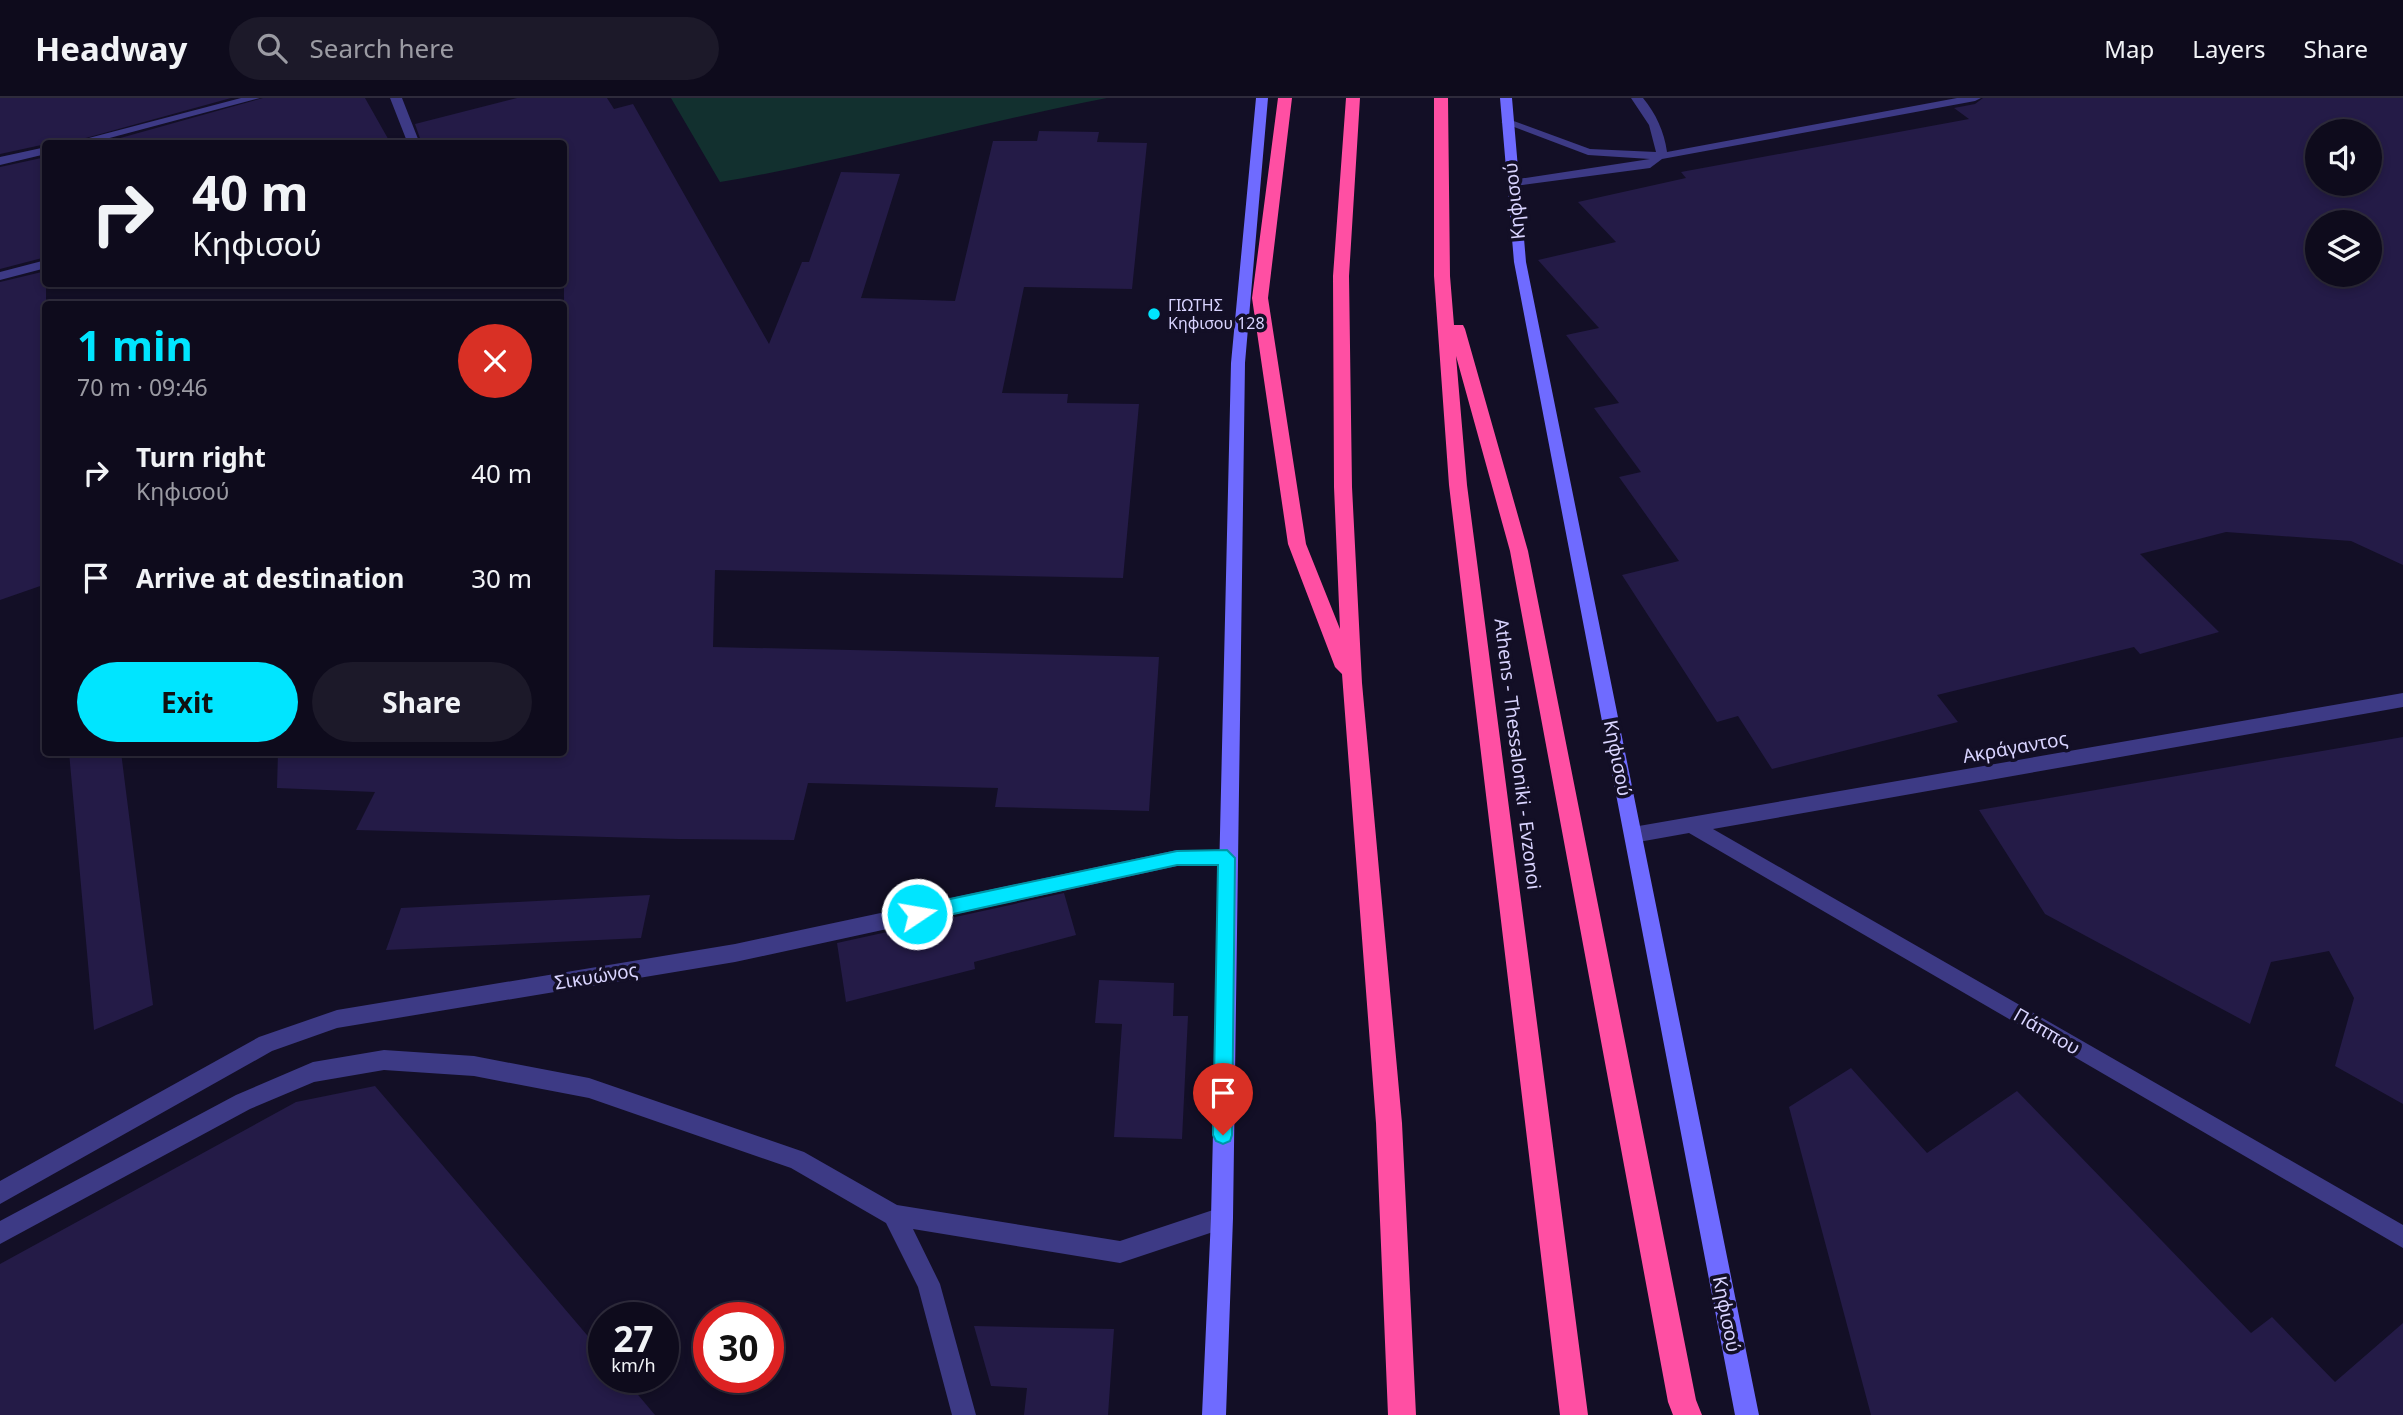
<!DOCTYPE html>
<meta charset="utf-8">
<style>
body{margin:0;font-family:"Noto Sans",sans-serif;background:#1c1929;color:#f1f3f6;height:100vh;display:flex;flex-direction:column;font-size:26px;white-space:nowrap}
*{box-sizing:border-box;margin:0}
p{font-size:23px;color:#9b9ba3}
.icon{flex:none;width:38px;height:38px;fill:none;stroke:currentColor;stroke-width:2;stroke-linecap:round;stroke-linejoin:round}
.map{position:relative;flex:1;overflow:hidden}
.panel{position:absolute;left:42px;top:203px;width:525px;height:455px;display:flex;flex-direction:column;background:#0e0b1c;border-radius:7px;box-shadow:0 4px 10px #0003,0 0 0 2px #2e2b3b}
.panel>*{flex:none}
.top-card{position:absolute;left:42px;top:42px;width:525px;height:147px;border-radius:7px;box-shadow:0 4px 10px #0003,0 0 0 2px #2e2b3b;background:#0e0b1c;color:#f1f3f6;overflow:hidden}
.tools{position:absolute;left:2305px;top:21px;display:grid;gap:14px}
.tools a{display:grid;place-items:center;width:77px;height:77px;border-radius:50%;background:#0e0b1c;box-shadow:0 4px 10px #0003,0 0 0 2px #2e2b3b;font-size:35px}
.speed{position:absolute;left:588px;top:1204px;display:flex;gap:14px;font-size:35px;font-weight:700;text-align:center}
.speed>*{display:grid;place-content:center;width:91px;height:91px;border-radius:50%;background:#0e0b1c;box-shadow:0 4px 10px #0003,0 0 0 2px #2e2b3b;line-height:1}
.speed small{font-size:18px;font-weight:400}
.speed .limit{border:10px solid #d22;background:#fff;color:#111}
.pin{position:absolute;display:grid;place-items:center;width:60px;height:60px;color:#fff;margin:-72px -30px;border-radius:50% 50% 50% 0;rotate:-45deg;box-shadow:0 0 7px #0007}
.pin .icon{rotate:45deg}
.me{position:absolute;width:77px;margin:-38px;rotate:78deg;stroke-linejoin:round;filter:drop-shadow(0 0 5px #0008)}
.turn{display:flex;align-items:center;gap:24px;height:147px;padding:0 35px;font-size:32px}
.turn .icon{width:91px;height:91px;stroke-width:2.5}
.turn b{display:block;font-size:49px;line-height:60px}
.round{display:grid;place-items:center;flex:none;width:74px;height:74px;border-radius:37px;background:#1c1929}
.head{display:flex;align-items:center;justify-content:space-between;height:119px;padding:0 35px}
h1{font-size:42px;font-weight:700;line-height:52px;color:#00e5ff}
.action{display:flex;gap:14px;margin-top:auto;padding:14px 35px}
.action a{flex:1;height:80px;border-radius:42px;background:#00e5ff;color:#111;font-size:28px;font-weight:700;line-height:80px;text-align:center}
.action a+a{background:#1c1929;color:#f1f3f6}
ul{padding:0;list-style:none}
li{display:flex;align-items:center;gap:21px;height:105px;padding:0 35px}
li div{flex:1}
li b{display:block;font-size:26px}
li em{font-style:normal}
header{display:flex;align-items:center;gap:42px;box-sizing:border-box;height:98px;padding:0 35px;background:#0e0b1c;border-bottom:2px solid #2e2b3b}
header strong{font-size:33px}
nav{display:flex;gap:38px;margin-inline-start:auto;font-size:24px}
.search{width:490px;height:63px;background:#1c1929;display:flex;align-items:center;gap:18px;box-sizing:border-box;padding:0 24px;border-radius:38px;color:#9b9ba3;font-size:26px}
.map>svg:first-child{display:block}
.green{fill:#12302f}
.building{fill:#241b47;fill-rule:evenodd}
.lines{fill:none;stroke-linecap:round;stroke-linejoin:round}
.service{fill:#3d3a85;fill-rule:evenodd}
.minor{fill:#3d3a85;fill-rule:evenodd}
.secondary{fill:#6f6bff;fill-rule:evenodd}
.motorway{fill:#ff4fa3;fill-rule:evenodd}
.route{fill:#00e5ff;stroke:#0095a6;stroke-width:2}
.poi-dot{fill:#00e5ff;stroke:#130f26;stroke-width:2.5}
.labels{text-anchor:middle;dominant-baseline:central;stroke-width:7;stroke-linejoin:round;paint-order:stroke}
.far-poi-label{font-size:16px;fill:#d9d4ff;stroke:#130f26;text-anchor:start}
.street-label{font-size:19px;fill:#d9d4ff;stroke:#130f26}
</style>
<header>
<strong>Headway</strong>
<div class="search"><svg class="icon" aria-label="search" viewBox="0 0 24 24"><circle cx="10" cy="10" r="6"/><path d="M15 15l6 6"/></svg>Search here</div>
<nav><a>Map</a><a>Layers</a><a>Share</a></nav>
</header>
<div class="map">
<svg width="2403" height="1317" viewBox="0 0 2403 1317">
<rect width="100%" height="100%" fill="#130f26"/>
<path class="green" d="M671,0h436c-130,25 -257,62 -387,84z"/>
<path class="building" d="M0,0h231l-167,46h-18l-46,10z
M263,0h102l26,46h-292z
M517,0h90l7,11 19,-5 136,240 33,-82h7l32,-90 59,2 -39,124 94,3 38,-160h44l2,-10 60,1 -2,10 50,1 -15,146 -108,-2 -22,106 66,1 -1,9 72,1 -16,174 -408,-8 -2,77 446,10 -10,154 -154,-4 3,-19 -190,-5 -14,57 -116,-1 -322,-9 19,-38 -98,-4 1,-36h286v-608h-142l-7,-20z
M1983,0h420v467l-52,-24 -125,-9 -86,22 79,78 -79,22 -6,-7 -197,48 21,27 -186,47 -34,-53 -21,6 -95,-147 57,-14 -60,-84 22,-5 -47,-64 25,-5 -53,-68 33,-7 -61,-68 78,-18 -38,-40 108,-24 -5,-6 288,-53 -15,-11 21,-4zM2317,33h53v53h-53zM2317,124h53v53h-53z
M46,59v100l-46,12v-102z
M46,173v313l-46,16v-318z
M2403,639v367l-68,-38 19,-68 -25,-47 -58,11 -21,62 -205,-110 -66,-104z
M69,654h52l32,253 -59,25z
M1064,795l12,42 -102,27 1,7 -129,33 -9,-59z
M650,797l-9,43 -255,12 15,-42z
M1099,882l75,3 -1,33h15l-6,123 -68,-2 8,-113 -27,-1z
M1851,970l76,85 90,-62 234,242 21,-16 63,65 68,-59v92h-532l-82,-308z
M375,988l229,269v22h19l32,38h-655v-151l296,-162z
M974,1228l140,3 -6,86h-84l3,-27 -36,-2z"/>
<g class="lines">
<path class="service" d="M1631,0h12c13,16 21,33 24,54l290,-54h24l-6,3 -313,58 -12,9 -142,19 -2,-3 6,-4 138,-21 -62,-4 -87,-33 10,-2 79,29 66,3 -7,-27z
M384,952l90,6 115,22 215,74 93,53 223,36 102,-34 8,3 3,8 -3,8 -8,3 -102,34 -207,-34 27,55 36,131h-24l-34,-128 -32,-64 -95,-55 -202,-70 -115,-22 -90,-6 -70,12 -64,27 -250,135v-23l236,-126 77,-33z"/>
<path class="minor" d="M241,0h19l-173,46h-21z
M390,0h12l18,46h-12z
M46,49v7l-46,11v-8z
M46,162v8l-46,12v-8z
M2403,595v14l-690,122 690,396v23l-714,-415 -56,10 -6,-3 -3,-5 3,-5 6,-3z
M1177,752h50l7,2 2,6 -2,6 -7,2h-50l-442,96 -398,66 -65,23 -272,153v-23l259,-144 78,-27 398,-66z"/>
<path class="secondary" d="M1256,0h12l-23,265 -12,855 -7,197h-24l9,-197 20,-855z
M1500,0h12l14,164 233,1153h-24l-221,-1153z"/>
<path class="motorway" d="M1278,0h14l-24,200 38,246 34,85 -6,-142 -1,-211 13,-178h14l-11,178 3,211 10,196 40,440 14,292h-28l-12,-292 -34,-449 -7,-7 -47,-123 -36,-246z
M1434,0h14l2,178 4,49h9l2,4 63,222 168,849 6,15h-29l-5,-13 -158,-851 -54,-195 11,129 121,930h-28l-111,-930 -15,-209z"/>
</g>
<path class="route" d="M1227,752l8,8 -3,277 -2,6 -7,3 -7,-3 -3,-6 5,-270h-41l-260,57 -8,-8 8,-8 260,-55z"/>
<circle class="poi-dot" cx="1154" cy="216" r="7"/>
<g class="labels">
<g class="far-poi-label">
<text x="1168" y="207">ΓΙΩΤΗΣ<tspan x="1168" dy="18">Κηφισου 128</tspan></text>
</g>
<g class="street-label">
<text transform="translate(1514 103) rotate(-96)">Κηφισού</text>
<text transform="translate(2015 649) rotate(-10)">Ακράγαντος</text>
<text transform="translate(1518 656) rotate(83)">Athens - Thessaloniki - Evzonoi</text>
<text transform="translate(1618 660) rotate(79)">Κηφισού</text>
<text transform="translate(596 878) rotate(-9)">Σικυώνος</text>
<text transform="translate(2047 933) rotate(30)">Πάππου</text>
<text transform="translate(1727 1216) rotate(79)">Κηφισού</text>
</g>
</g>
</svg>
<div class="tools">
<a><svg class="icon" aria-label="sound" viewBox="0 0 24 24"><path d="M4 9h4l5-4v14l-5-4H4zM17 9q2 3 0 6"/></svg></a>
<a><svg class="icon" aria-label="layers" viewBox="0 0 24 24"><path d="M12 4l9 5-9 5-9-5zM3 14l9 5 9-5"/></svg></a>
</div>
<div class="speed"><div>27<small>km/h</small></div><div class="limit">30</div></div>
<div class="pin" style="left:1223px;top:1037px;background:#d93025"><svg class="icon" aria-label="arrive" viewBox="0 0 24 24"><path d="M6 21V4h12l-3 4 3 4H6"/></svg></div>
<svg class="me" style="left:917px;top:816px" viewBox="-20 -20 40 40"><circle r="17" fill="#00e5ff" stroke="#fff" stroke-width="3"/><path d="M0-11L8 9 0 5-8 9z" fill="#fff"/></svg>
<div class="top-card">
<div class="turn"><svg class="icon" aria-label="right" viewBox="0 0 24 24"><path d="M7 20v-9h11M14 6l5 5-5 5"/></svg><div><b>40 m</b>Κηφισού</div></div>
</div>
<section class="panel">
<div class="head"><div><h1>1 min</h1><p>70 m · 09:46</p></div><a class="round" style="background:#d93025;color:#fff"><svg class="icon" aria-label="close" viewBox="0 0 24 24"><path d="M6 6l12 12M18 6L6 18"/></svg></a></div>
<ul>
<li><svg class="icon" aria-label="right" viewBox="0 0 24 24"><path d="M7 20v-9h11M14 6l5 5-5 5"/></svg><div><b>Turn right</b><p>Κηφισού</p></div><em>40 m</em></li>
<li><svg class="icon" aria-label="arrive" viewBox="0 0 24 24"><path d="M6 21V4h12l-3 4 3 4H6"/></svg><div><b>Arrive at destination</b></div><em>30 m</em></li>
</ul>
<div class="action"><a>Exit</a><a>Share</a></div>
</section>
</div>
